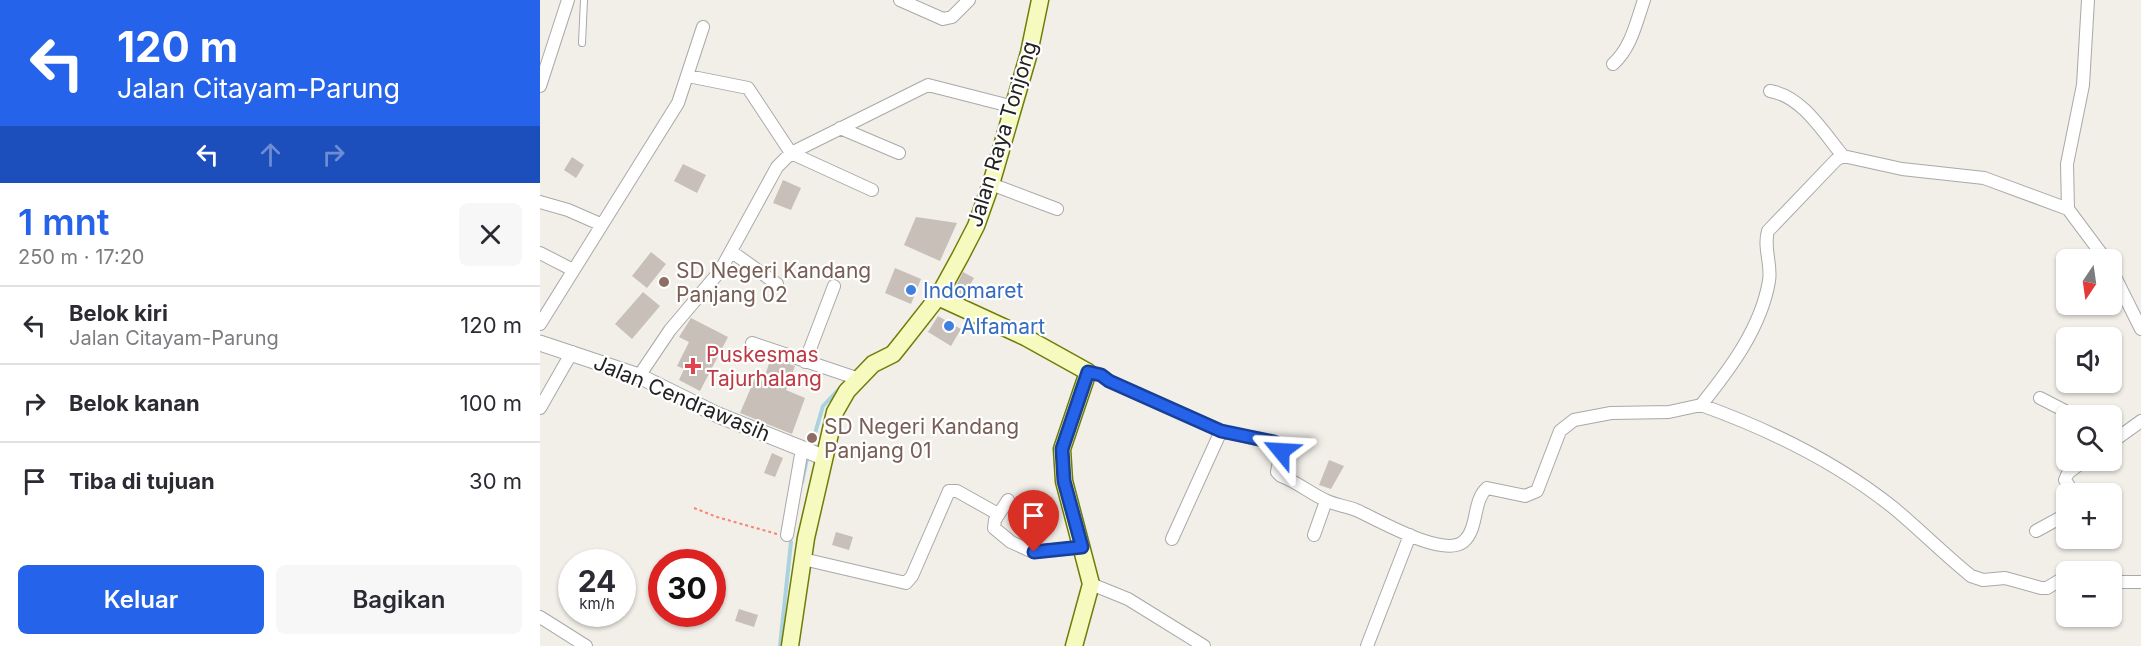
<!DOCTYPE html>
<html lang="id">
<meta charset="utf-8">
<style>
body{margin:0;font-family:Inter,sans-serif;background:#f7f7f7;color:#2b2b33;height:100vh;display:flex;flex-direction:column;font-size:22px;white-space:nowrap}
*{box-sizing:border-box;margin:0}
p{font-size:20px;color:#7c7c81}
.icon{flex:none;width:33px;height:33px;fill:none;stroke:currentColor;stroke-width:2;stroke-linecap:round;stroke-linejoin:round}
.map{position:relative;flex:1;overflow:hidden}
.panel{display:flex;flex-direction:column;background:#fff;width:540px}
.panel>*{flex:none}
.guide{background:#2563eb;color:#fff;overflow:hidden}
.needle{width:39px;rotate:193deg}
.controls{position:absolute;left:1516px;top:249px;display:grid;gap:12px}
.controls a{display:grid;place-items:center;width:66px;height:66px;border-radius:9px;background:#fff;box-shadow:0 2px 4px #0004;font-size:30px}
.speed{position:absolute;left:18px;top:549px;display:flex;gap:12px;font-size:30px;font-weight:700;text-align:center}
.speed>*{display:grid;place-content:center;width:78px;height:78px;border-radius:50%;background:#fff;box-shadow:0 2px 4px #0004;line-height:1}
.speed small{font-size:15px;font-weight:400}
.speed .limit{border:9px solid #d22;background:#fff;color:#111}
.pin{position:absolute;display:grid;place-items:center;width:51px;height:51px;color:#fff;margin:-62px -26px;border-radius:50% 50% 50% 0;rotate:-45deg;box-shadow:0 0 6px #0007}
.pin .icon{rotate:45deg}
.me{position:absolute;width:66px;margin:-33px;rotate:297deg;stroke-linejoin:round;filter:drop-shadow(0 0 4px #0008)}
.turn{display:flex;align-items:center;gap:21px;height:126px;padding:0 18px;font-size:27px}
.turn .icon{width:78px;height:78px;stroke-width:2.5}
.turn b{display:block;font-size:42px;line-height:51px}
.lanes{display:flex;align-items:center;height:57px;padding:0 18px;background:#0003;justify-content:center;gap:30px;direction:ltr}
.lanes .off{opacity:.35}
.round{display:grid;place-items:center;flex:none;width:63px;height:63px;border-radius:9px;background:#f7f7f7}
.headline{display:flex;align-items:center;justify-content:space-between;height:102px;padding:0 18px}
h1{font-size:36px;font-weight:600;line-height:45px;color:#2563eb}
.primary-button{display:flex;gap:12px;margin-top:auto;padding:12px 18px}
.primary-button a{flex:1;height:69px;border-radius:9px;background:#2563eb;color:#fff;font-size:24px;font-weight:600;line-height:69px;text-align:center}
.primary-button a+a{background:#f7f7f7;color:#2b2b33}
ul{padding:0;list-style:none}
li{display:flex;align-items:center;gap:18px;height:78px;padding:0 18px;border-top:2px solid #e1e1e2}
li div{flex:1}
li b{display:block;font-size:22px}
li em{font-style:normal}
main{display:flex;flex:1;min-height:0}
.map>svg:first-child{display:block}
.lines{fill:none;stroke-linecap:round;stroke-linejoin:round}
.stream{stroke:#aad3df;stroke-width:4}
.building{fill:#c7bfb8}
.service-casing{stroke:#a9a9a9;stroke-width:8}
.minor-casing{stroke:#a9a9a9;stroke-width:14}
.tertiary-casing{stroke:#a9a9a9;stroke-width:17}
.secondary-casing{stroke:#707d05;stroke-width:19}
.path{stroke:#fa8072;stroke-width:2;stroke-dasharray:3 3;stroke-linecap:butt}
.service{stroke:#fff;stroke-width:6}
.minor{stroke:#fff;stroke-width:12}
.tertiary{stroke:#fff;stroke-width:15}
.secondary{stroke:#f7fabf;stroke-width:16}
.route-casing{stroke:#184099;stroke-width:15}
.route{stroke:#2563eb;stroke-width:10}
.education-dot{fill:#8d6e63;stroke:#fff;stroke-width:2}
.shop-dot{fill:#3f7fe0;stroke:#fff;stroke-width:2}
.health-dot{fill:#e0444e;stroke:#fff;stroke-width:2}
.labels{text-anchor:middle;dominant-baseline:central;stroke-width:4.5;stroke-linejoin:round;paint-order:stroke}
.street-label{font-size:21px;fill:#222;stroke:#fff}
.education-label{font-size:21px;fill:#785e54;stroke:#fff;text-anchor:start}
.shop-label{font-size:21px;fill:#366cbe;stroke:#fff;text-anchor:start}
.health-label{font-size:21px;fill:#be3a42;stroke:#fff;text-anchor:start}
</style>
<main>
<section class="panel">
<div class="guide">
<div class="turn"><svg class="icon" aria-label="left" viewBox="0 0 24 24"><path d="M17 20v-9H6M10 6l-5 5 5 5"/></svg><div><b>120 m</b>Jalan Citayam-Parung</div></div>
<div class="lanes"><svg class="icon" aria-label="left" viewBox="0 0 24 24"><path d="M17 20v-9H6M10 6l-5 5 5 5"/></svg><svg class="icon off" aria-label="ahead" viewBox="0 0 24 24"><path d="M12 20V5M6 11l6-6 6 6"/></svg><svg class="icon off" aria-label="right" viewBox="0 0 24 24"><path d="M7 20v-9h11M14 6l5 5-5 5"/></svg></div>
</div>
<div class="headline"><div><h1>1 mnt</h1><p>250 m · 17:20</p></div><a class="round"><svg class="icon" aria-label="close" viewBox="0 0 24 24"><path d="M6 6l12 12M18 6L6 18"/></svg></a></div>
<ul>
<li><svg class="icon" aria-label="left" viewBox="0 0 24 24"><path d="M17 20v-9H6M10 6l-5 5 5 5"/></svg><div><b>Belok kiri</b><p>Jalan Citayam-Parung</p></div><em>120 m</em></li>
<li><svg class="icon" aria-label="right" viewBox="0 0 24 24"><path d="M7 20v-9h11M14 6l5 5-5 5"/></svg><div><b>Belok kanan</b></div><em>100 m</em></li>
<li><svg class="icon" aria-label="arrive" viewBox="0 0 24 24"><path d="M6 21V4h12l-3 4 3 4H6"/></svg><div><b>Tiba di tujuan</b></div><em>30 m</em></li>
</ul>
<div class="primary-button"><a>Keluar</a><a>Bagikan</a></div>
</section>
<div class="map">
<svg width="1601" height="646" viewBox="0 0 1601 646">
<rect width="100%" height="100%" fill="#f2efe9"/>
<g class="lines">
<path class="stream" d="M271,447l12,-41 17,-18
M262,482l6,-28
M240,646l11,-104"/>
</g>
<path class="building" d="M32,157l12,8 -8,13 -12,-8z
M143,164l23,11 -9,18 -23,-12z
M243,180l18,8 -10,22 -18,-7z
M376,217l41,6 -17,38 -36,-16z
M111,252l15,12 -19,24 -15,-12z
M355,268l26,11 -10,25 -26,-11z
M423,272l11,6 -11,19 -10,-5z
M103,292l17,14 -28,33 -17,-15z
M398,316l23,13 -10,17 -23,-14z
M151,318l37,19 -28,54 -21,-11 5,-11 -7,-3 12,-24 -10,-5z
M231,358l24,8 -9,24 19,8 -13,36 -52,-21 15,-35 8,3z
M232,453l11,5 -8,19 -11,-4z
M789,460l15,6 -13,23 -12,-4z
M296,532l17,5 -4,13 -17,-5z
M199,609l19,6 -4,12 -19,-6z"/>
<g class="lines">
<g class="service-casing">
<path id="service" d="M42,43l2,-43"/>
</g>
<g class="minor-casing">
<path id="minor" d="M360,0l43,19 9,-2 17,-17
M1548,0l-5,85 -16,79 1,45 38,51
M1073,64c18,-16 23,-41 31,-64
M148,76l60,12 43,65 81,37
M0,86l28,-86
M1230,91c32,5 53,41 73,65
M300,128l59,25
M451,184l66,25
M0,202l28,8 32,14
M192,252l45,32
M0,253l33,17
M1572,271l29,58
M0,324l138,-221 25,-76
M212,343l107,36
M265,362l29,-76
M548,372l13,3 8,6 112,50 57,13 3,7 -4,21 4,4c16,6 29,17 44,24 10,5 21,6 31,10 21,9 86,48 107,32 16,-13 9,-41 24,-54l38,8 12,-5 23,-60 14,-11 37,-7 58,-1 32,-7
M99,376l31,-46 50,-59 57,-104 14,-14 137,-68 86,22
M1500,398l35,18
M0,408l32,-56
M1572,442l29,-21
M1534,494l-9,-14 3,-7 17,-13
M468,500l-13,20 -1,8 17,14 22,10 49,-5
M1496,531l31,-17
M247,535l15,-86
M774,535l12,-34
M632,539l49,-108
M263,559l103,24 6,-7 37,-85h8l41,23
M1527,576l-20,12h-6l-36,-10 -22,2 -12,-4c-26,-21 -50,-45 -76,-67 -56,-45 -127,-80 -194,-104 29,-36 60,-77 68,-124 3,-17 -6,-33 -1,-50l68,-71 7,-4 59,13 82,9 84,31
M1572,582h29
M551,584l37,15 76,47
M0,617l46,29
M827,646l43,-111"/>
</g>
<g class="tertiary-casing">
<path id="tertiary" d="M0,343l99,33 79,39 105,42"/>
</g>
<g class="secondary-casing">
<path id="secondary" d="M398,297l87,40 63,35 -26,77 2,32 27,103 -17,62
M250,646l16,-108 29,-126 12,-21 26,-27 20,-10 12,-15 33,-42 22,-40 16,-31 15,-42 38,-131 11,-53"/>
</g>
<path class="path" d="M154,508l23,9 60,17"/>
<use href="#service" class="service"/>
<use href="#minor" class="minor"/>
<use href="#tertiary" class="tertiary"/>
<use href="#secondary" class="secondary"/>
</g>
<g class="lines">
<g class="route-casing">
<path id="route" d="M494,552l48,-5 -18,-66 -2,-32 26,-77 13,3 8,6 112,50 53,11 6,4 1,5"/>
</g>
<use href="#route" class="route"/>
</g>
<g class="education-dot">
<circle cx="124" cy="282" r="6"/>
<circle cx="272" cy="438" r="6"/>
</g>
<g class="shop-dot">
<circle cx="371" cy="290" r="6"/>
<circle cx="409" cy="326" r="6"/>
</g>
<path class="health-dot" d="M150 357h6v6h6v6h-6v6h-6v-6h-6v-6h6z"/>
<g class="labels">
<g class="street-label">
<text transform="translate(462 134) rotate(-73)">Jalan Raya Tonjong</text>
<text transform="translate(142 398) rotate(23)">Jalan Cendrawasih</text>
</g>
<g class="education-label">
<text x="136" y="270">SD Negeri Kandang<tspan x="136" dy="24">Panjang 02</tspan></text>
<text x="284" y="426">SD Negeri Kandang<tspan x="284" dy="24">Panjang 01</tspan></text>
</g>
<g class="shop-label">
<text x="383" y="290">Indomaret</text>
<text x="421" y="326">Alfamart</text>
</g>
<g class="health-label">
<text x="166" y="354">Puskesmas<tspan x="166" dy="24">Tajurhalang</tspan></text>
</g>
</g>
</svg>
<div class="controls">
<a><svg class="needle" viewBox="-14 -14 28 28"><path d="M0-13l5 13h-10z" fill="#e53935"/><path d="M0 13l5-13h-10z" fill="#7c7c81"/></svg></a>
<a><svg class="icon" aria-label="sound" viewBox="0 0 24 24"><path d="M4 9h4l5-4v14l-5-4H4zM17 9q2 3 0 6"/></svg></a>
<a><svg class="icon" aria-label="search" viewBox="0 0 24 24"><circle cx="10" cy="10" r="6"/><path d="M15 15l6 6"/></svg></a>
<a>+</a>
<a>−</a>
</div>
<div class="speed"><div>24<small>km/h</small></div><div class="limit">30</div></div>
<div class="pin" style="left:494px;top:552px;background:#d93025"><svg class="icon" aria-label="arrive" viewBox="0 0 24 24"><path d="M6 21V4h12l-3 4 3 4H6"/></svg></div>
<svg class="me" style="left:741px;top:451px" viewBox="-20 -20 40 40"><path d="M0-17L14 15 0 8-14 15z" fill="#2563eb" stroke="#fff" stroke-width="4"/></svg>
</div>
</main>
